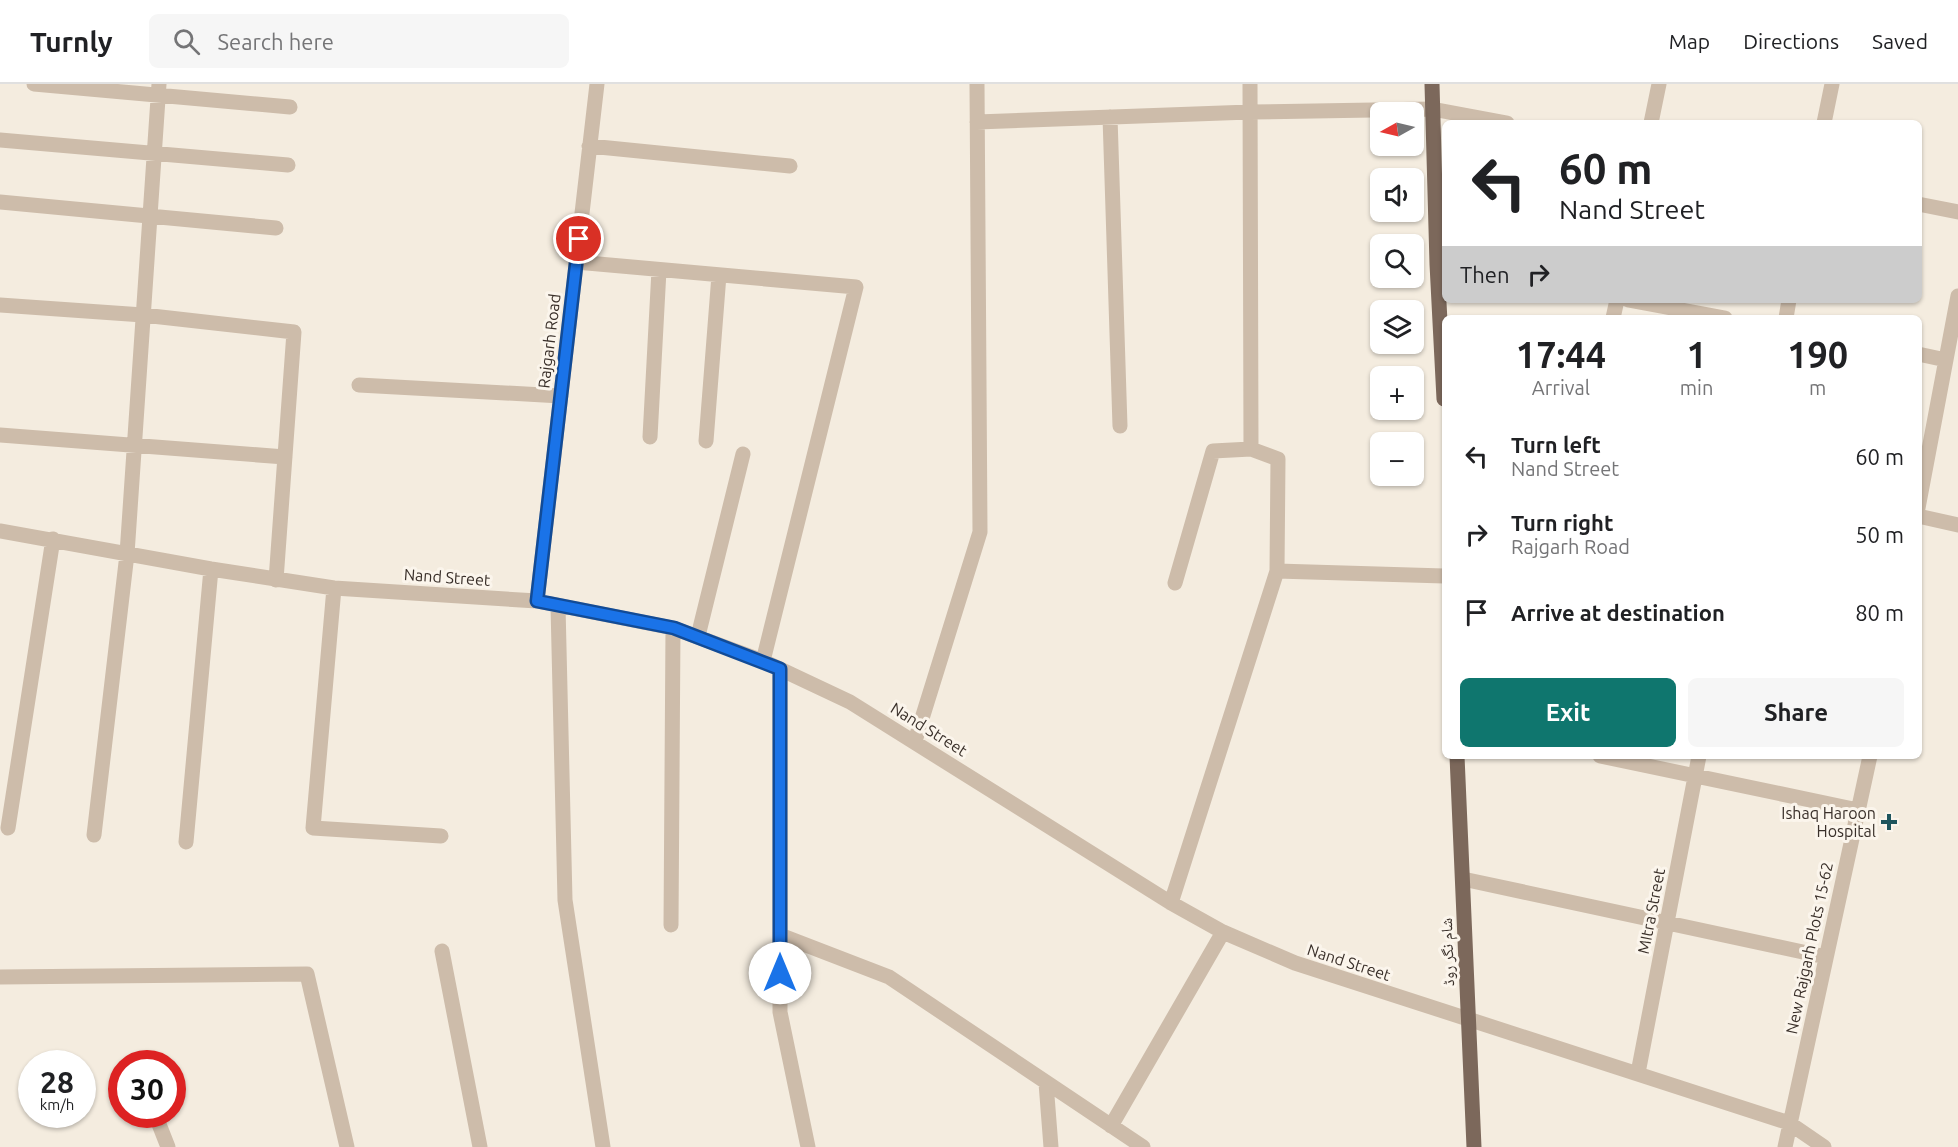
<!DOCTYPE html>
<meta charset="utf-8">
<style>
body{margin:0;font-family:Ubuntu,"Noto Naskh Arabic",sans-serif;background:#f6f6f6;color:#202124;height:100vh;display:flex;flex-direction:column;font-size:22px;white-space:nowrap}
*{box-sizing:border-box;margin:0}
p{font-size:20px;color:#757577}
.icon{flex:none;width:33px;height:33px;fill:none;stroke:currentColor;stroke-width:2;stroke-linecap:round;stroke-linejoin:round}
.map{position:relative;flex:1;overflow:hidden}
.side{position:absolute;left:1442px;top:231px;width:480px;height:444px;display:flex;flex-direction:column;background:#fff;border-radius:9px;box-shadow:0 2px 4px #0004}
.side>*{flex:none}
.top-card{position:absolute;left:1442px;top:36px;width:480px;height:183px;border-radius:9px;box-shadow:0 2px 4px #0004;background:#fff;color:#202124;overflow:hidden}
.needle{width:39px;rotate:262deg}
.fabs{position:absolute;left:1370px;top:18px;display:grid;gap:12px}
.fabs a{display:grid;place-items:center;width:54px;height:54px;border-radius:9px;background:#fff;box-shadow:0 2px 4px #0004;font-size:30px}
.speed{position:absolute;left:18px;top:966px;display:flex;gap:12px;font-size:30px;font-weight:700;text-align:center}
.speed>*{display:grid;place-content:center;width:78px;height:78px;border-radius:50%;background:#fff;box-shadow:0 2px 4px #0004;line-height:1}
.speed small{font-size:15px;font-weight:400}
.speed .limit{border:9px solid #d22;background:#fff;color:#111}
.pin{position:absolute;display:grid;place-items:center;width:51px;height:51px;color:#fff;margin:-26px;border:3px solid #fff;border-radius:50%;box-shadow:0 2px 6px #0007}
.me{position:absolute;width:66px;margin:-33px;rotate:0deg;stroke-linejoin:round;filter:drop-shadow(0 0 4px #0008)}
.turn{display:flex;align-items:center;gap:21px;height:126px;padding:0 18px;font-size:27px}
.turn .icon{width:78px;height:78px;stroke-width:2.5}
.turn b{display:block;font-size:42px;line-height:51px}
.then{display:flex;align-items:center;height:57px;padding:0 18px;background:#0003;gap:12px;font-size:22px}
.eta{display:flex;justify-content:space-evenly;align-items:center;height:102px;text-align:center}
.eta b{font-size:36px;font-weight:700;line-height:42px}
.button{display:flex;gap:12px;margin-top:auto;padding:12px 18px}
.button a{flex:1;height:69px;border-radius:9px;background:#0f766e;color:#fff;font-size:24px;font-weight:700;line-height:69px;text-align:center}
.button a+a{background:#f6f6f6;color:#202124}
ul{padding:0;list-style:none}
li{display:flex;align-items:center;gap:18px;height:78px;padding:0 18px}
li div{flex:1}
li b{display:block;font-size:22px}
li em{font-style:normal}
header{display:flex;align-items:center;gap:36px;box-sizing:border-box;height:84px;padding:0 30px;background:#fff;border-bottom:2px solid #e0e0e0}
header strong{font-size:28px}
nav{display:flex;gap:33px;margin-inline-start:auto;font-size:21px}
.search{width:420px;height:54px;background:#f6f6f6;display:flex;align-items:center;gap:15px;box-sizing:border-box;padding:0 21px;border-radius:9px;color:#757577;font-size:22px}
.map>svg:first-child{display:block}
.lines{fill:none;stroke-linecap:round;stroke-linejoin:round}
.minor{stroke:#cdbcaa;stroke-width:15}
.major{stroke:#7c685b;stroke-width:15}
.route-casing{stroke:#114b97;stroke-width:15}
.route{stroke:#1a73e8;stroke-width:10}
.poi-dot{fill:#1e555d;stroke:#fbf5ec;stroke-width:2}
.labels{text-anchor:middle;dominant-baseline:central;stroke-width:6;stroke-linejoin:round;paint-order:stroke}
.street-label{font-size:16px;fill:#3a302a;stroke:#fbf5ec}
.poi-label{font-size:16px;fill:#3a302a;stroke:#fbf5ec;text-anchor:end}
</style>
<header>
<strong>Turnly</strong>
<div class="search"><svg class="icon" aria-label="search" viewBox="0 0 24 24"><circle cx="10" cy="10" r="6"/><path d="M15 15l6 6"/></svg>Search here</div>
<nav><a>Map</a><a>Directions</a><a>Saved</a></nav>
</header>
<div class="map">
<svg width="1958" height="1063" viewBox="0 0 1958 1063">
<rect width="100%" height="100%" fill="#f4ecdf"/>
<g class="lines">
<path class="minor" d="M34,0l256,23
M1110,33l10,309
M977,38l273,-10 182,-3 75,14
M1651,39l8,-39
M1824,39l8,-39
M0,56l288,25
M589,62l201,20
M0,118l276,26
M1918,120l40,8
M576,178l280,25 -93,374
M1628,216l97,18
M0,221l143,10 151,17 -18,248
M1613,234l4,-18
M1786,234l3,-18
M1918,270l28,6
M359,301l202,11
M0,351l285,22
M650,353l9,-167
M706,357l13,-166
M1918,424l40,-212
M1918,432l40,9
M0,447l211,38 123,19 203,13 136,27 90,33 87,41 321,201 52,29 72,31 494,160 35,24
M1277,487l167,5
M1175,499l38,-132 38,-2 -1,-365
M334,504l-21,240 128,8
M537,517l60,-517
M558,522l7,294 38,247
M698,552l45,-182
M780,585v343l28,135
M915,657l65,-209 -3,-448
M1600,672l258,54
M8,744l45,-289
M94,751l33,-281 32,-470
M186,758l25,-273
M1463,795l363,78
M1171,819l106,-332 1,-112 -27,-10
M671,841l2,-297
M780,851l109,42 254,170
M442,867l38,196
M0,893l307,-3 40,173
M1638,989l61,-317
M1046,999l5,64
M155,1030l13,33
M1111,1042l112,-194
M1785,1063l85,-391"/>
<path class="major" d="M1432,0l5,180 7,135
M1457,672l17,391"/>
</g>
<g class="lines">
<g class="route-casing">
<path id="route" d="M579,155l-42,362 137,27 106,41v304"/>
</g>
<use href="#route" class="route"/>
</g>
<path class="poi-dot" d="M1886 729h6v6h6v6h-6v6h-6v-6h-6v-6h6z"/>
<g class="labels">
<g class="street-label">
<text transform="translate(549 257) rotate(-83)">Rajgarh Road</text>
<text transform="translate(447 493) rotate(4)">Nand Street</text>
<text transform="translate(929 645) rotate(32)">Nand Street</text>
<text transform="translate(1651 827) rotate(-79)">MItra Street</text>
<text transform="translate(1809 864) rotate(-78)">New Rajgarh Plots 15-62</text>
<text transform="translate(1447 868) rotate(-92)">شام نگر روڈ</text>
<text transform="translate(1349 878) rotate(18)">Nand Street</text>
</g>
<g class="poi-label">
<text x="1876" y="729">Ishaq Haroon<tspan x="1876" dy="18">Hospital</tspan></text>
</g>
</g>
</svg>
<div class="fabs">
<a><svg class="needle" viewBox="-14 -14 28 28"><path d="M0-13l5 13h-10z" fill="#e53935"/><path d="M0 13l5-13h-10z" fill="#757577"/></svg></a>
<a><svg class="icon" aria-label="sound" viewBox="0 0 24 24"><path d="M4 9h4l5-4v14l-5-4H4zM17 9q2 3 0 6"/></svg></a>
<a><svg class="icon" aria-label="search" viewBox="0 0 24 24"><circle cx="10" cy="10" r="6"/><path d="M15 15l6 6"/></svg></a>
<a><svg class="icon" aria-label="layers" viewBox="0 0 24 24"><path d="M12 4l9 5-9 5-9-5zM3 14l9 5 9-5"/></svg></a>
<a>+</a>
<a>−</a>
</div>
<div class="speed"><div>28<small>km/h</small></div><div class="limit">30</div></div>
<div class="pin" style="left:579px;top:155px;background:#d93025"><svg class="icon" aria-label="arrive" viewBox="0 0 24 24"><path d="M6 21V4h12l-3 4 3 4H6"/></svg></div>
<svg class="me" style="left:780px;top:889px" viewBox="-20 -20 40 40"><circle r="19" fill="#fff"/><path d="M0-13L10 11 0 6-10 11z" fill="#1a73e8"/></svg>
<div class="top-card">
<div class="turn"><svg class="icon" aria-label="left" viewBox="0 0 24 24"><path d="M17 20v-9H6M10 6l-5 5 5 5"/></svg><div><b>60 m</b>Nand Street</div></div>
<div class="then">Then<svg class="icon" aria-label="right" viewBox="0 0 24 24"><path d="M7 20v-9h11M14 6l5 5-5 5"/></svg></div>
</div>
<section class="side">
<div class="eta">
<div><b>17:44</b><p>Arrival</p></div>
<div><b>1</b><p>min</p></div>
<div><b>190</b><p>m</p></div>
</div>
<ul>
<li><svg class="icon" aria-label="left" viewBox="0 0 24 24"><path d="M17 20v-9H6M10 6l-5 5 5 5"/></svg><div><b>Turn left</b><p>Nand Street</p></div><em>60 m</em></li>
<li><svg class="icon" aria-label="right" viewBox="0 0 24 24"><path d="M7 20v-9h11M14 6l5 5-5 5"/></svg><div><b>Turn right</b><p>Rajgarh Road</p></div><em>50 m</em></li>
<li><svg class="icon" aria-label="arrive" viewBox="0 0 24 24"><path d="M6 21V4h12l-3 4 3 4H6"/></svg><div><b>Arrive at destination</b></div><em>80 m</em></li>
</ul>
<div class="button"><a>Exit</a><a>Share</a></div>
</section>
</div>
